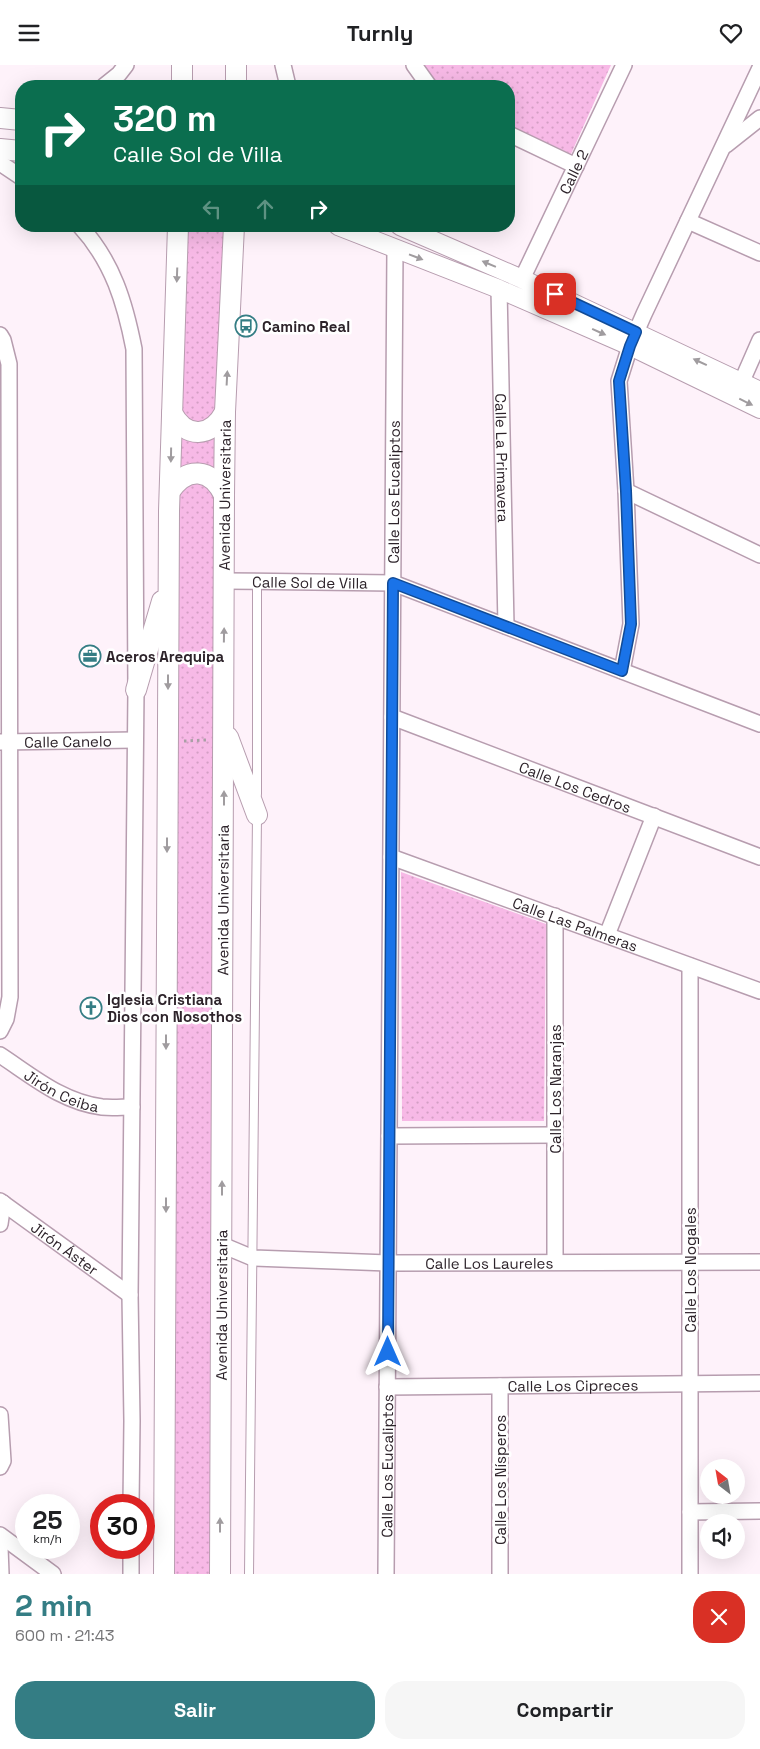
<!DOCTYPE html>
<html lang="es">
<meta charset="utf-8">
<style>
body{margin:0;font-family:"Space Grotesk",sans-serif;background:#f6f6f6;color:#202124;height:100vh;display:flex;flex-direction:column;font-size:19px;white-space:nowrap}
*{box-sizing:border-box;margin:0}
p{font-size:16px;color:#757577}
.icon{flex:none;width:28px;height:28px;fill:none;stroke:currentColor;stroke-width:2;stroke-linecap:round;stroke-linejoin:round}
.map{position:relative;height:1509px;overflow:hidden}
.details{display:flex;flex-direction:column;background:#fff;flex:1}
.details>*{flex:none}
.top-card{position:absolute;left:15px;top:15px;width:500px;height:152px;border-radius:20px;box-shadow:0 5px 20px #0002;background:#0b6e4f;color:#fff;overflow:hidden}
.needle{width:32px;rotate:329deg}
.controls{position:absolute;left:700px;top:1394px;display:grid;gap:10px}
.controls a{display:grid;place-items:center;width:45px;height:45px;border-radius:50%;background:#fff;box-shadow:0 5px 20px #0002;font-size:25px}
.speed{position:absolute;left:15px;top:1429px;display:flex;gap:10px;font-size:25px;font-weight:700;text-align:center}
.speed>*{display:grid;place-content:center;width:65px;height:65px;border-radius:50%;background:#fff;box-shadow:0 5px 20px #0002;line-height:1}
.speed small{font-size:12px;font-weight:400}
.speed .limit{border:8px solid #d22;background:#fff;color:#111}
.pin{position:absolute;display:grid;place-items:center;width:42px;height:42px;color:#fff;margin:-21px;border-radius:10px;box-shadow:0 2px 8px #0006}
.me{position:absolute;width:55px;margin:-28px;rotate:0deg;stroke-linejoin:round;filter:drop-shadow(0 0 4px #0008)}
.turn{display:flex;align-items:center;gap:18px;height:105px;padding:0 15px;font-size:22px}
.turn .icon{width:65px;height:65px;stroke-width:2.5}
.turn b{display:block;font-size:35px;line-height:42px}
.lanes{display:flex;align-items:center;height:48px;padding:0 15px;background:#0003;justify-content:center;gap:25px;direction:ltr}
.lanes .off{opacity:.35}
.round{display:grid;place-items:center;flex:none;width:52px;height:52px;border-radius:20px;background:#f6f6f6}
.overview{display:flex;align-items:center;justify-content:space-between;height:85px;padding:0 15px}
h1{font-size:30px;font-weight:600;line-height:38px;color:#347d84}
.action{display:flex;gap:10px;margin-top:auto;padding:10px 15px}
.action a{flex:1;height:58px;border-radius:20px;background:#347d84;color:#fff;font-size:20px;font-weight:600;line-height:58px;text-align:center}
.action a+a{background:#f6f6f6;color:#202124}
header{display:flex;justify-content:space-between;align-items:center;height:65px;padding:0 15px;background:#fff;font-size:22px;font-weight:600}
.map>svg:first-child{display:block}
.park{fill:url(#park-dots)}
.lines{fill:none;stroke-linecap:round;stroke-linejoin:round}
.service-casing{stroke:#b79daf;stroke-width:10}
.minor-casing{stroke:#b79daf;stroke-width:18}
.tertiary-casing{stroke:#b79daf;stroke-width:20}
.secondary-casing{stroke:#b79daf;stroke-width:22}
.path{stroke:#aa9fa6;stroke-width:3;stroke-dasharray:2.5 4;stroke-linecap:butt}
.service{stroke:#fff;stroke-width:8}
.minor{stroke:#fff;stroke-width:15}
.tertiary{stroke:#fff;stroke-width:18}
.secondary{stroke:#fff;stroke-width:20}
.oneway{fill:#a09c9f}
.route-casing{stroke:#114b97;stroke-width:12}
.route{stroke:#1a73e8;stroke-width:9}
.labels{text-anchor:middle;dominant-baseline:central;stroke-width:5;stroke-linejoin:round;paint-order:stroke}
.street-label{font-size:15px;fill:#2d232a;stroke:#fff}
.poi-label{font-size:15px;font-weight:bold;fill:#2d232a;stroke:#fff;text-anchor:start}
</style>
<header><svg class="icon" aria-label="menu" viewBox="0 0 24 24"><path d="M4 6h16M4 12h16M4 18h16"/></svg>Turnly<svg class="icon" aria-label="heart" viewBox="0 0 24 24"><path d="M12 20l-8-8c-3-5 5-10 8-4 3-6 11-1 8 4z"/></svg></header>
<div class="map">
<svg width="760" height="1509" viewBox="0 0 760 1509">
<defs>
<pattern id="park-dots" width="8" height="8" patternUnits="userSpaceOnUse" patternTransform="scale(1.25)"><rect width="8" height="8" fill="#f7b9e6"/><path d="M2 2h.1M6 6h.1" fill="none" stroke="#d49fc5" stroke-width="1.8" stroke-linecap="round"/></pattern>
</defs>
<rect width="100%" height="100%" fill="#fef2fa"/>
<path class="park" d="M423,0h188l-40,89 -62,-29v-39h-70z
M186,161h40l-13,1348h-41l5,-1074z
M401,807l145,52 -2,197h-142z"/>
<g class="lines">
<g class="service-casing">
<path id="service" d="M257,729v-213
M249,1509l8,-758"/>
</g>
<g class="minor-casing">
<g id="minor">
<path d="M283,0l5,21"/>
<path d="M414,0l15,21"/>
<path d="M104,21l15,-12 7,-9"/>
<path d="M509,69l67,32"/>
<path d="M726,80l34,-27"/>
<path d="M0,98l21,14"/>
<path d="M688,156l72,32"/>
<path d="M80,161c33,36 45,77 54,123l2,341 -6,605 2,126 -1,84"/>
<path id="s1" d="M522,214l102,-214"/>
<path id="s2" d="M499,224l7,337"/>
<path d="M0,270l3,5 6,24 1,633 -4,22 -6,12"/>
<path d="M742,316l18,-41"/>
<path d="M626,426l134,64"/>
<path id="s3" d="M225,516l168,2 367,141"/>
<path d="M622,606l9,-47 -5,-133 -7,-110 11,-35 14,-32 116,-246"/>
<path id="s4" d="M392,652l368,140"/>
<path id="s5" d="M0,677l135,-2"/>
<path id="s6" d="M391,792l369,134"/>
<path d="M607,870l47,-119"/>
<path d="M690,901v608"/>
<path id="s7" d="M0,990c32,21 62,47 102,52 10,1 20,0 30,0"/>
<path d="M389,1071l166,-1"/>
<path id="s8" d="M0,1136l130,94"/>
<path d="M0,1159l3,-21"/>
<path id="s9" d="M222,1180l31,13 135,5 372,-1"/>
<path d="M555,1197v-346"/>
<path id="s10" d="M387,1322l373,-4"/>
<path d="M0,1350l3,46 -3,6"/>
<path d="M690,1447l70,-1"/>
<path d="M0,1470l53,39"/>
<path d="M0,1482l1,27"/>
<path d="M131,1509v-27"/>
<path id="s11" d="M386,1509l9,-1325"/>
<path d="M500,1509v-188"/>
</g>
</g>
<g class="tertiary-casing">
<path id="tertiary" d="M338,161l161,63 131,57 130,63
M400,161l122,53 238,112"/>
</g>
<g class="secondary-casing">
<g id="secondary">
<path d="M182,21v-21"/>
<path d="M236,21v-21"/>
<path d="M0,53l21,2"/>
<path d="M0,84l21,2"/>
<path d="M172,348c14,26 39,25 53,-1"/>
<path d="M170,426c17,-25 41,-23 54,4"/>
<path d="M136,625l26,-89"/>
<path d="M228,672l29,78"/>
<path d="M164,1509l5,-1063 9,-285"/>
<path id="s12" d="M220,1509l4,-1079 1,-83 9,-186"/>
</g>
</g>
<path class="path" d="M184,676l22,-1"/>
<use href="#service" class="service"/>
<use href="#minor" class="minor"/>
<use href="#tertiary" class="tertiary"/>
<use href="#secondary" class="secondary"/>
</g>
<defs><path id="oneway-solid" d="M-6-.8H1V-3.2L6.5 0L1 3.2V.8H-6Z" transform="scale(1.25)"/></defs>
<g class="oneway">
<use href="#oneway-solid" transform="translate(416 192) rotate(21)"/>
<use href="#oneway-solid" transform="translate(489 199) rotate(-157)"/>
<use href="#oneway-solid" transform="translate(177 210) rotate(92)"/>
<use href="#oneway-solid" transform="translate(599 267) rotate(24)"/>
<use href="#oneway-solid" transform="translate(700 297) rotate(-155)"/>
<use href="#oneway-solid" transform="translate(227 313) rotate(-87)"/>
<use href="#oneway-solid" transform="translate(746 337) rotate(26)"/>
<use href="#oneway-solid" transform="translate(171 390) rotate(91)"/>
<use href="#oneway-solid" transform="translate(224 570) rotate(-89)"/>
<use href="#oneway-solid" transform="translate(168 617) rotate(90)"/>
<use href="#oneway-solid" transform="translate(224 733) rotate(-90)"/>
<use href="#oneway-solid" transform="translate(167 780) rotate(90)"/>
<use href="#oneway-solid" transform="translate(166 977) rotate(90)"/>
<use href="#oneway-solid" transform="translate(222 1123) rotate(-90)"/>
<use href="#oneway-solid" transform="translate(166 1140) rotate(90)"/>
<use href="#oneway-solid" transform="translate(220 1460) rotate(-90)"/>
</g>
<g class="lines">
<g class="route-casing">
<path id="route" d="M388,1287l5,-769 229,88 9,-47 -5,-133 -7,-110 11,-35 6,-14 -81,-38"/>
</g>
<use href="#route" class="route"/>
</g>
<defs>
<g id="bus-ring" transform="scale(1.125)"><circle r="9.5" fill="#fff" stroke="#347d84" stroke-width="1.5"/><path d="M-5-6H5V4H4V6H2V4H-2V6H-4V4H-5ZM-3.5-4V0h7V-4ZM-3.5 1.2v1.5H-2V1.2ZM2 1.2v1.5H3.5V1.2Z" fill="#347d84"/></g>
<g id="office-ring" transform="scale(1.125)"><circle r="9.5" fill="#fff" stroke="#347d84" stroke-width="1.5"/><path d="M-6-3h4V-5.5h4V-3h4V5H-6ZM-1-4.5V-3h2v-1.5ZM-6 0V1H6V0Z" fill="#347d84"/></g>
<g id="church-ring" transform="scale(1.125)"><circle r="9.5" fill="#fff" stroke="#347d84" stroke-width="1.5"/><path d="M-1.2-6h2.4v3.5h3.3v2.4h-3.3V6h-2.4V-.1h-3.3v-2.4h3.3Z" fill="#347d84"/></g>
</defs>
<g fill-rule="evenodd">
<use href="#bus-ring" x="246" y="261"/>
<use href="#office-ring" x="90" y="591"/>
<use href="#church-ring" x="91" y="943"/>
</g>
<g class="labels">
<g class="street-label">
<text stroke="none"><textPath href="#s1" startOffset="119">Calle 2</textPath></text>
<text stroke="none"><textPath href="#s2" startOffset="169">Calle La Primavera</textPath></text>
<text stroke="none"><textPath href="#s11" startOffset="1082">Calle Los Eucaliptos</textPath></text>
<text stroke="none"><textPath href="#s12" startOffset="1079">Avenida Universitaria</textPath></text>
<text stroke="none"><textPath href="#s3" startOffset="85">Calle Sol de Villa</textPath></text>
<text stroke="none"><textPath href="#s5" startOffset="68">Calle Canelo</textPath></text>
<text stroke="none"><textPath href="#s4" startOffset="196">Calle Los Cedros</textPath></text>
<text stroke="none"><textPath href="#s12" startOffset="674">Avenida Universitaria</textPath></text>
<text stroke="none"><textPath href="#s6" startOffset="196">Calle Las Palmeras</textPath></text>
<text stroke="none"><textPath href="#s7" startOffset="72">Jirón Ceiba</textPath></text>
<text transform="translate(555 1024) rotate(-90)">Calle Los Naranjas</text>
<text stroke="none"><textPath href="#s8" startOffset="80">Jirón Áster</textPath></text>
<text stroke="none"><textPath href="#s9" startOffset="270">Calle Los Laureles</textPath></text>
<text transform="translate(690 1205) rotate(-90)">Calle Los Nogales</text>
<text stroke="none"><textPath href="#s12" startOffset="269">Avenida Universitaria</textPath></text>
<text stroke="none"><textPath href="#s10" startOffset="186">Calle Los Cipreces</textPath></text>
<text stroke="none"><textPath href="#s11" startOffset="108">Calle Los Eucaliptos</textPath></text>
<text transform="translate(500 1415) rotate(-90)">Calle Los Nísperos</text>
</g>
<g class="poi-label">
<text x="262" y="261">Camino Real</text>
<text x="106" y="591">Aceros Arequipa</text>
<text x="107" y="934">Iglesia Cristiana<tspan x="107" dy="17">Dios con Nosothos</tspan></text>
</g>
</g>
</svg>
<div class="controls">
<a><svg class="needle" viewBox="-14 -14 28 28"><path d="M0-13l5 13h-10z" fill="#e53935"/><path d="M0 13l5-13h-10z" fill="#757577"/></svg></a>
<a><svg class="icon" aria-label="sound" viewBox="0 0 24 24"><path d="M4 9h4l5-4v14l-5-4H4zM17 9q2 3 0 6"/></svg></a>
</div>
<div class="speed"><div>25<small>km/h</small></div><div class="limit">30</div></div>
<div class="pin" style="left:555px;top:229px;background:#d93025"><svg class="icon" aria-label="arrive" viewBox="0 0 24 24"><path d="M6 21V4h12l-3 4 3 4H6"/></svg></div>
<svg class="me" style="left:388px;top:1287px" viewBox="-20 -20 40 40"><path d="M0-17L14 15 0 8-14 15z" fill="#1a73e8" stroke="#fff" stroke-width="4"/></svg>
<div class="top-card">
<div class="turn"><svg class="icon" aria-label="right" viewBox="0 0 24 24"><path d="M7 20v-9h11M14 6l5 5-5 5"/></svg><div><b>320 m</b>Calle Sol de Villa</div></div>
<div class="lanes"><svg class="icon off" aria-label="left" viewBox="0 0 24 24"><path d="M17 20v-9H6M10 6l-5 5 5 5"/></svg><svg class="icon off" aria-label="ahead" viewBox="0 0 24 24"><path d="M12 20V5M6 11l6-6 6 6"/></svg><svg class="icon" aria-label="right" viewBox="0 0 24 24"><path d="M7 20v-9h11M14 6l5 5-5 5"/></svg></div>
</div>
</div>
<section class="details">
<div class="overview"><div><h1>2 min</h1><p>600 m · 21:43</p></div><a class="round" style="background:#d93025;color:#fff"><svg class="icon" aria-label="close" viewBox="0 0 24 24"><path d="M6 6l12 12M18 6L6 18"/></svg></a></div>
<div class="action"><a>Salir</a><a>Compartir</a></div>
</section>
